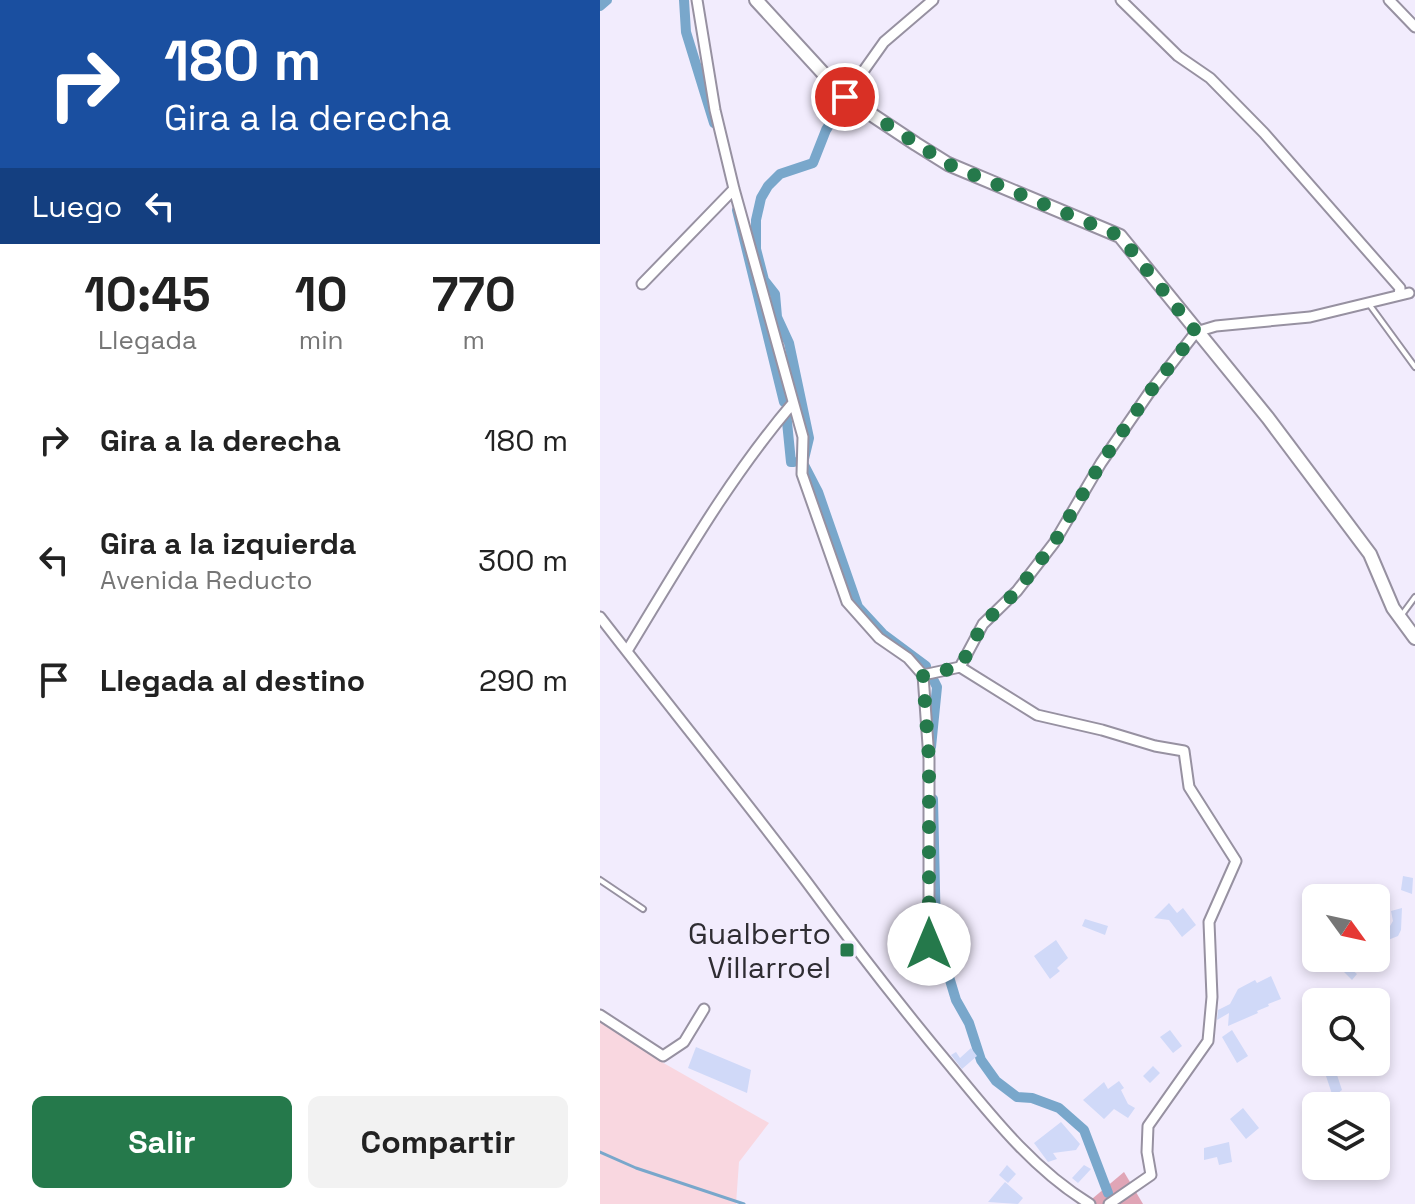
<!DOCTYPE html>
<html lang="es">
<style>
body{margin:0;font-family:"Space Grotesk",sans-serif;background:#f2f2f2;color:#222;height:100vh;display:flex;flex-direction:column;font-size:30px;white-space:nowrap}
*{box-sizing:border-box;margin:0}
p{font-size:26px;color:#767676}
.icon{flex:none;width:44px;height:44px;fill:none;stroke:currentColor;stroke-width:2;stroke-linecap:round;stroke-linejoin:round}
.map{position:relative;flex:1;overflow:hidden}
.details{display:flex;flex-direction:column;background:#fff;width:600px}
.details>*{flex:none}
.top-card{background:#1a4fa0;color:#fff;overflow:hidden}
.needle{width:52px;rotate:123deg}
.fabs{position:absolute;left:702px;top:884px;display:grid;gap:16px}
.fabs a{display:grid;place-items:center;width:88px;height:88px;border-radius:12px;background:#fff;box-shadow:0 4px 12px #0003;font-size:40px}
.pin{position:absolute;display:grid;place-items:center;width:68px;height:68px;color:#fff;margin:-34px;border:4px solid #fff;border-radius:50%;box-shadow:0 2px 8px #0007}
.me{position:absolute;width:88px;margin:-44px;rotate:0deg;stroke-linejoin:round;filter:drop-shadow(0 0 6px #0008)}
.turn{display:flex;align-items:center;gap:28px;height:168px;padding:0 32px;font-size:36px}
.turn .icon{width:104px;height:104px;stroke-width:2.5}
.turn b{display:block;font-size:56px;line-height:68px}
.then{display:flex;align-items:center;height:76px;padding:0 32px;background:#0003;gap:16px;font-size:30px}
.eta{display:flex;justify-content:space-evenly;align-items:center;height:136px;text-align:center}
.eta b{font-size:48px;font-weight:600;line-height:56px}
.button{display:flex;gap:16px;margin-top:auto;padding:16px 32px}
.button a{flex:1;height:92px;border-radius:12px;background:#25794b;color:#fff;font-size:32px;font-weight:600;line-height:92px;text-align:center}
.button a+a{background:#f2f2f2;color:#222}
ul{padding:0;list-style:none}
li{display:flex;align-items:center;gap:24px;height:120px;padding:0 32px}
li div{flex:1}
li b{display:block;font-size:30px}
li em{font-style:normal}
main{display:flex;flex:1;min-height:0}
.map>svg:first-child{display:block}
.green{fill:#f9d7e0}
.forest{fill:#e0a5b6}
.lines{fill:none;stroke-linecap:round;stroke-linejoin:round}
.stream{stroke:#79a7cb;stroke-width:3}
.canal{stroke:#79a7cb;stroke-width:10}
.building{fill:#d0d9f8}
.service-casing{stroke:#9791a1;stroke-width:8}
.minor-casing{stroke:#9791a1;stroke-width:13}
.secondary-casing{stroke:#9791a1;stroke-width:16}
.service{stroke:#fff;stroke-width:4}
.minor{stroke:#fff;stroke-width:9}
.secondary{stroke:#fff;stroke-width:12}
.route{stroke:#25794b;stroke-width:14;stroke-dasharray:0 25.2}
.poi-dot{fill:#25794b;stroke:#f2ecfd;stroke-width:3}
.labels{text-anchor:middle;dominant-baseline:central;stroke-width:6;stroke-linejoin:round;paint-order:stroke}
.poi-label{font-size:30px;fill:#2f2d33;stroke:#f2ecfd;text-anchor:end}
</style>
<main>
<section class="details">
<div class="top-card">
<div class="turn"><svg class="icon" aria-label="right" viewBox="0 0 24 24"><path d="M7 20v-9h11M14 6l5 5-5 5"/></svg><div><b>180 m</b>Gira a la derecha</div></div>
<div class="then">Luego<svg class="icon" aria-label="left" viewBox="0 0 24 24"><path d="M17 20v-9H6M10 6l-5 5 5 5"/></svg></div>
</div>
<div class="eta">
<div><b>10:45</b><p>Llegada</p></div>
<div><b>10</b><p>min</p></div>
<div><b>770</b><p>m</p></div>
</div>
<ul>
<li><svg class="icon" aria-label="right" viewBox="0 0 24 24"><path d="M7 20v-9h11M14 6l5 5-5 5"/></svg><div><b>Gira a la derecha</b></div><em>180 m</em></li>
<li><svg class="icon" aria-label="left" viewBox="0 0 24 24"><path d="M17 20v-9H6M10 6l-5 5 5 5"/></svg><div><b>Gira a la izquierda</b><p>Avenida Reducto</p></div><em>300 m</em></li>
<li><svg class="icon" aria-label="arrive" viewBox="0 0 24 24"><path d="M6 21V4h12l-3 4 3 4H6"/></svg><div><b>Llegada al destino</b></div><em>290 m</em></li>
</ul>
<div class="button"><a>Salir</a><a>Compartir</a></div>
</section>
<div class="map">
<svg width="815" height="1204" viewBox="0 0 815 1204">
<rect width="100%" height="100%" fill="#f2ecfd"/>
<path class="green" d="M0,1022l60,39 109,62 -30,39 -3,42h-136z"/>
<path class="forest" d="M524,1172l19,32h-57z"/>
<g class="lines">
<path class="stream" d="M0,1152l36,16 108,36"/>
<path class="canal" d="M84,0l2,32 28,91
M0,6l7,-6
M239,109l-13,21 -13,33 -33,11 -12,12 -7,12 -5,22v29l8,31 11,14 2,23 12,26 20,95 -6,25 15,29 40,115 25,27 43,32
M137,210l47,192
M186,412l5,50h3
M331,747l6,-60 -3,-6
M333,799l3,135 20,66 13,23 12,37 15,21 21,16 15,1 27,10 25,22 24,63"/>
</g>
<path class="building" d="M803,876l10,2 -1,16 -11,-4z
M569,903l8,10 6,-5 13,17 -14,12 -13,-17 -15,-2z
M802,908l-1,22 -3,6 -15,6 -7,-3v-4l11,-4 6,-10 -2,-10z
M485,919l23,7 -3,9 -23,-9z
M456,940l12,18 -11,10 3,3 -10,8 -16,-23z
M738,958l19,16 -5,6 -18,-18z
M671,976l10,23 -13,5 1,2 -12,5 1,2 -30,13 1,-13 -12,7 1,-10 12,-6 8,-15 17,-9 2,3z
M570,1030l12,16 -9,7 -13,-16z
M632,1030l16,26 -11,7 -15,-26z
M96,1047l55,23 -4,23 -59,-25z
M371,1048l6,8 -15,13 -11,-14 5,-3 4,6z
M553,1066l7,7 -10,10 -7,-7z
M735,1069l7,21 -9,7 -7,-21z
M519,1081l5,7 -3,2 7,14 7,4 -7,10 -14,-9 -10,10 -21,-19 21,-18 4,7z
M643,1108l16,20 -13,11 -16,-20z
M461,1122l19,22 -4,6 -23,3 4,6 -9,3 -14,-19z
M629,1142l3,20 -13,3 -2,-8 -13,3v-12z
M407,1165l9,9 -8,9 -9,-8z
M484,1165l7,4 -13,14 -6,-5z
M405,1182l18,16 -5,6 -30,-2z"/>
<g class="lines">
<g class="service-casing">
<path id="service" d="M769,304l46,63
M801,616l14,-19
M0,880l43,29"/>
</g>
<g class="minor-casing">
<path id="minor" d="M97,0l18,110 19,79 69,248 -1,37 45,128 32,36 29,20 15,17 6,84v185
M521,0l57,56 32,22 54,55 136,155 -1,7
M789,0l26,27
M245,97l39,-55 49,-42
M42,284l92,-95
M0,617c68,88 139,175 206,264 47,64 95,126 146,187 41,50 82,102 138,136
M27,651c52,-85 101,-172 166,-248
M360,667l23,-43 34,-33 37,-48 47,-80 48,-70 47,-61 20,-6 94,-9 99,-24
M323,675l37,-8 77,48 65,15 53,16 29,5 5,36 47,74 -27,61 3,75 -4,44 -60,85 -1,26 4,23 -42,29
M0,1015l63,41 21,-14 20,-33"/>
</g>
<g class="secondary-casing">
<path id="secondary" d="M156,0l89,97 71,47 32,20 172,72 148,182 102,136 23,54 22,30"/>
</g>
<use href="#service" class="service"/>
<use href="#minor" class="minor"/>
<use href="#secondary" class="secondary"/>
</g>
<g class="lines">
<path class="route" d="M245,97l103,67 172,72 76,96 -47,61 -48,70 -47,80 -37,48 -34,33 -23,43 -37,8 6,84v185"/>
</g>
<rect class="poi-dot" x="239" y="942" width="16" height="16" rx="4"/>
<g class="labels">
<g class="poi-label">
<text x="231" y="933">Gualberto<tspan x="231" dy="34">Villarroel</tspan></text>
</g>
</g>
</svg>
<div class="fabs">
<a><svg class="needle" viewBox="-14 -14 28 28"><path d="M0-13l5 13h-10z" fill="#e53935"/><path d="M0 13l5-13h-10z" fill="#767676"/></svg></a>
<a><svg class="icon" aria-label="search" viewBox="0 0 24 24"><circle cx="10" cy="10" r="6"/><path d="M15 15l6 6"/></svg></a>
<a><svg class="icon" aria-label="layers" viewBox="0 0 24 24"><path d="M12 4l9 5-9 5-9-5zM3 14l9 5 9-5"/></svg></a>
</div>
<div class="pin" style="left:245px;top:97px;background:#d93025"><svg class="icon" aria-label="arrive" viewBox="0 0 24 24"><path d="M6 21V4h12l-3 4 3 4H6"/></svg></div>
<svg class="me" style="left:329px;top:944px" viewBox="-20 -20 40 40"><circle r="19" fill="#fff"/><path d="M0-13L10 11 0 6-10 11z" fill="#25794b"/></svg>
</div>
</main>
